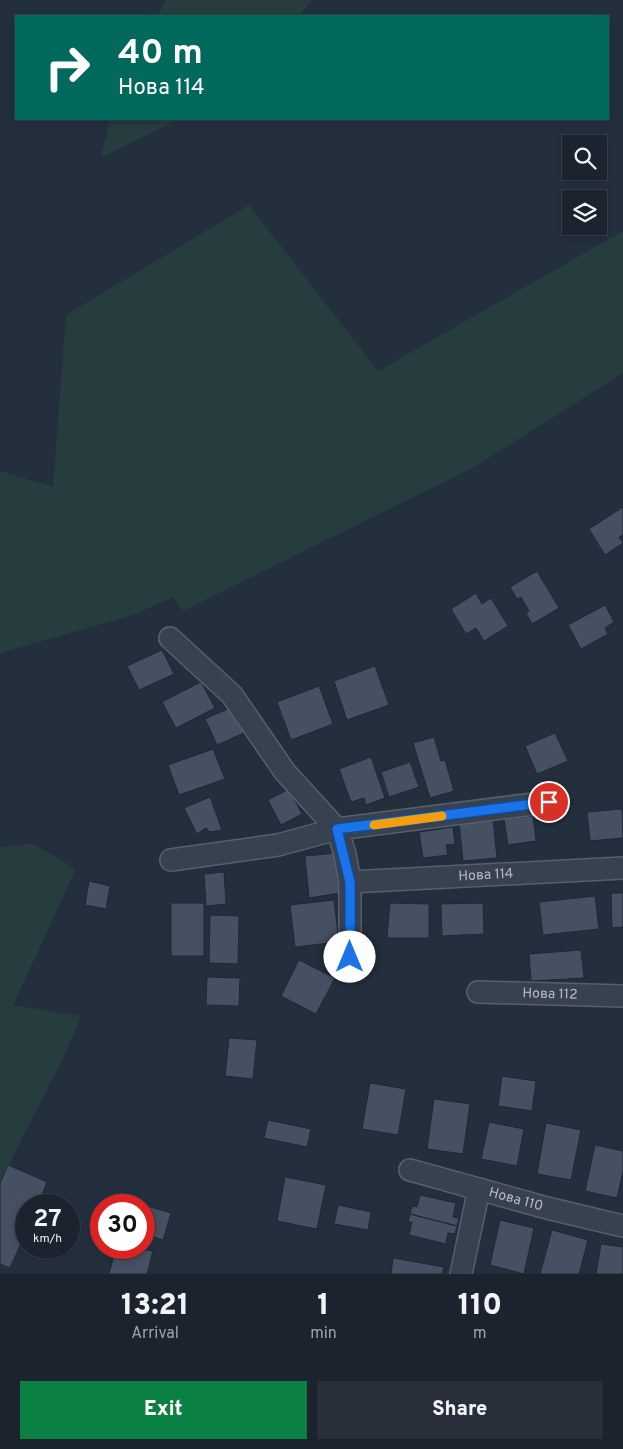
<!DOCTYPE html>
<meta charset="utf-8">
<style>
body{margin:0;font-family:Overpass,sans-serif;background:#282f3a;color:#f1f3f6;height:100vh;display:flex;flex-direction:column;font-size:19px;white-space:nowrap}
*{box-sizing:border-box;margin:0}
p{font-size:16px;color:#a0a4aa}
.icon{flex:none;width:28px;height:28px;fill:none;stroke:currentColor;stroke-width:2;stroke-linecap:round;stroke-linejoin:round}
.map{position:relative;height:1274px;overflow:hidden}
.sheet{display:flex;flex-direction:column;background:#1b232e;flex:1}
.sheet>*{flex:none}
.top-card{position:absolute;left:15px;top:15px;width:594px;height:105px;border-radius:0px;box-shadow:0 2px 8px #0003,0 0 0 1px #39404a;background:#00695c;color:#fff;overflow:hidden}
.buttons{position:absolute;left:562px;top:135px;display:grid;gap:10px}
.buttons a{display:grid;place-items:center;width:45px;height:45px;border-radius:0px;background:#1b232e;box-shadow:0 2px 8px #0003,0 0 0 1px #39404a;font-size:25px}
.speed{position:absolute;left:15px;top:1194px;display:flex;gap:10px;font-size:25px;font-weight:700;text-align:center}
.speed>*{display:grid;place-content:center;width:65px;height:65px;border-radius:50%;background:#1b232e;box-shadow:0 2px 8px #0003,0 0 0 1px #39404a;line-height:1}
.speed small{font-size:12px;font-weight:400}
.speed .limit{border:8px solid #d22;background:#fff;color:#111}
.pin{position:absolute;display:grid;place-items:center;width:42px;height:42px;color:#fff;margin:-21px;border:2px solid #fff;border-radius:50%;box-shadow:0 1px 5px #0007}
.me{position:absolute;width:55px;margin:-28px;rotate:0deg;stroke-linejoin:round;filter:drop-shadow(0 0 4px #0008)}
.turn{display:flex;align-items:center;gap:18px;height:105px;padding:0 20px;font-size:22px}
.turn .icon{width:65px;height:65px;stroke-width:2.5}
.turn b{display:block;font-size:35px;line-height:42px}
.eta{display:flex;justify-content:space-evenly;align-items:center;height:85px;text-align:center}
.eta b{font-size:30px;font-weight:800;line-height:35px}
.button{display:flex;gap:10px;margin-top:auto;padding:10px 20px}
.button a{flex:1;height:58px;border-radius:0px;background:#0b8043;color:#fff;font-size:20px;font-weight:800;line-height:58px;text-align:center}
.button a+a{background:#282f3a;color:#f1f3f6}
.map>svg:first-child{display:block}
.green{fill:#263c3f}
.building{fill:#455162;stroke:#1f2835}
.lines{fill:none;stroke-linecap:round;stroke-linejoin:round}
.minor-casing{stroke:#565f6c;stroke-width:24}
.minor{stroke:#38414e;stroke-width:21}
.route-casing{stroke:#114b97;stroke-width:12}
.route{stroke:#1a73e8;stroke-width:9}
.slow{stroke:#f59e0b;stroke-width:9}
.labels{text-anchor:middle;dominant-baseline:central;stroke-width:4.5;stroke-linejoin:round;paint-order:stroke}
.street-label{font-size:14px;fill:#b4bcc9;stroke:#1d2633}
</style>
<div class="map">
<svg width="623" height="1274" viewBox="0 0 623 1274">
<rect width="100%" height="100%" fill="#242f3e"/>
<path class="green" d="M166,0h146l-13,16h-142z
M110,119h69l-78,39z
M249,205l129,166 245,-140v142l-147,93 -293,145 -10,-14 -40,18 -133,38v-182l53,16 13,-172z
M33,844l43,25 -63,136 68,11 -16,38 -65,128v-335z"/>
<path class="building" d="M623,507v28l-4,2 4,6 -18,12 -16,-26z
M537,571l22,37 -27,16 -6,-11 3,-2 -8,-14 -4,2 -7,-12z
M476,593l6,11 9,-6 17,28 -24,15 -8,-13 -10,6 -15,-25z
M605,605l9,17 -9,6 3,6 -27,15 -13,-24z
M162,650l12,24 -35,16 -12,-24z
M375,666l14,39 -42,15 -13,-39z
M201,682l14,26 -39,20 -14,-26z
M319,686l14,38 -42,16 -14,-38z
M234,706l12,26 -29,13 -12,-26z
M555,733l13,28 -31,13 -12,-28z
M434,737l7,24 4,-1 9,31 -24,7 -17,-55z
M213,749l12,30 -46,16 -11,-30z
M371,757l14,41 -19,7 -2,-7 -13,4 -12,-33z
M410,762l9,25 -30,10 -8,-25z
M289,789l13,25 -21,11 -13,-25z
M210,797l12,33 -12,2 -4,-4 -9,6 -13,-26z
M622,809l1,29 -33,3 -3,-29z
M533,816l3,25 -28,4 -4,-26z
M493,819l4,39 -34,3 -4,-38z
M453,827l2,17 -9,1 2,10 -25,3 -4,-26z
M337,853l3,40 -31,5 -4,-42z
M224,872l2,32 -20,2 -2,-32z
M89,881l21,5 -4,23 -21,-4z
M611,893h12v34l-11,1z
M595,896l4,33 -56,6 -4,-33z
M334,900l5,42 -44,5 -5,-42z
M171,903h33v53h-33z
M390,903l39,1v34h-42z
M483,903l1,31 -42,2 -1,-32z
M210,915l29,1 -1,48 -29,-1z
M581,950l3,28 -53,3 -2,-27z
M299,960l36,18 -19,36 -35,-18z
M207,977l33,1 -1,28 -33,-1z
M229,1038l28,2 -4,39 -28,-3z
M502,1076l34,5 -4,30 -34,-5z
M370,1083l36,6 -8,46 -36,-6z
M434,1099l36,5 -7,50 -36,-5z
M268,1120l43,9 -4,18 -43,-9z
M489,1122l35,7 -7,37 -36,-7z
M546,1123l35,7 -10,50 -34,-6z
M595,1145l28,6v20l-6,27 -32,-7z
M8,1165l39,17 -9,23h-12v27l-16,36 -10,-4v-81z
M285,1177l41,8 -9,44 -40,-8z
M420,1195l36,8 -3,14 6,1 -2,8 -47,-12 2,-8 5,1z
M121,1199l22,6h-23z
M144,1205l27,8 -8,27 -19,-6z
M338,1205l33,7 -3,18 -34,-6z
M410,1214l47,12 -2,8 -7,-1 -2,11 -37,-9 3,-13h-4z
M500,1220l34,8 -10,46 -34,-9z
M552,1230l36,10 -9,34h-39z
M601,1244l22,3v27h-27z
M116,1248h22l15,3 -6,23h-38z
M393,1258l51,9 -2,7h-51z"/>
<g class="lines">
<g class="minor-casing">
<g id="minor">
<path d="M170,638l62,57 53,77 52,57 8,25 5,28v75"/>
<path d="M171,860l107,-15 59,-16 212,-27"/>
<path id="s1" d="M350,882l273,-14"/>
<path id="s2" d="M478,992l145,4"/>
<path id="s3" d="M410,1170l137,38 76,18"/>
<path d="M461,1274l18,-85"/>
</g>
</g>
<use href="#minor" class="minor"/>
</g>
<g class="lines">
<g class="route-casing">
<path id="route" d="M350,957v-75l-13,-53 212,-27"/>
</g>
<use href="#route" class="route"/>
<path class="slow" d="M374,825l68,-9"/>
</g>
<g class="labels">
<g class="street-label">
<text stroke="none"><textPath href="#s1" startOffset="136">Нова 114</textPath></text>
<text stroke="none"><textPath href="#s2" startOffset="72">Нова 112</textPath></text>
<text stroke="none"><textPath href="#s3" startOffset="110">Нова 110</textPath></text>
</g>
</g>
</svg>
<div class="buttons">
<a><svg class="icon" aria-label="search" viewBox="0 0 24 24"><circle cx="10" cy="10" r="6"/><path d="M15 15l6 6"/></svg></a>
<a><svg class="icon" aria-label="layers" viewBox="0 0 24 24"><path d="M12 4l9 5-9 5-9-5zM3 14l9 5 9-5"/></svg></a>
</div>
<div class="speed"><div>27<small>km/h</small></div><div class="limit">30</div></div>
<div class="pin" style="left:549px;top:802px;background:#d93025"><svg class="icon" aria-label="arrive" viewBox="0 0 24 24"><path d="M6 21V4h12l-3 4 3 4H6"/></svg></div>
<svg class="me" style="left:350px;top:957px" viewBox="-20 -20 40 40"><circle r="19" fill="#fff"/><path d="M0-13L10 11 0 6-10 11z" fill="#1a73e8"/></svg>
<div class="top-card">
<div class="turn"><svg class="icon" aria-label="right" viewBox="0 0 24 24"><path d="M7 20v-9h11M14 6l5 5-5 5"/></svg><div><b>40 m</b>Нова 114</div></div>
</div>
</div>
<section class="sheet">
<div class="eta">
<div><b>13:21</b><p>Arrival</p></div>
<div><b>1</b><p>min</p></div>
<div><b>110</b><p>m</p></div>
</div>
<div class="button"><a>Exit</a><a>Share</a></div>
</section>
